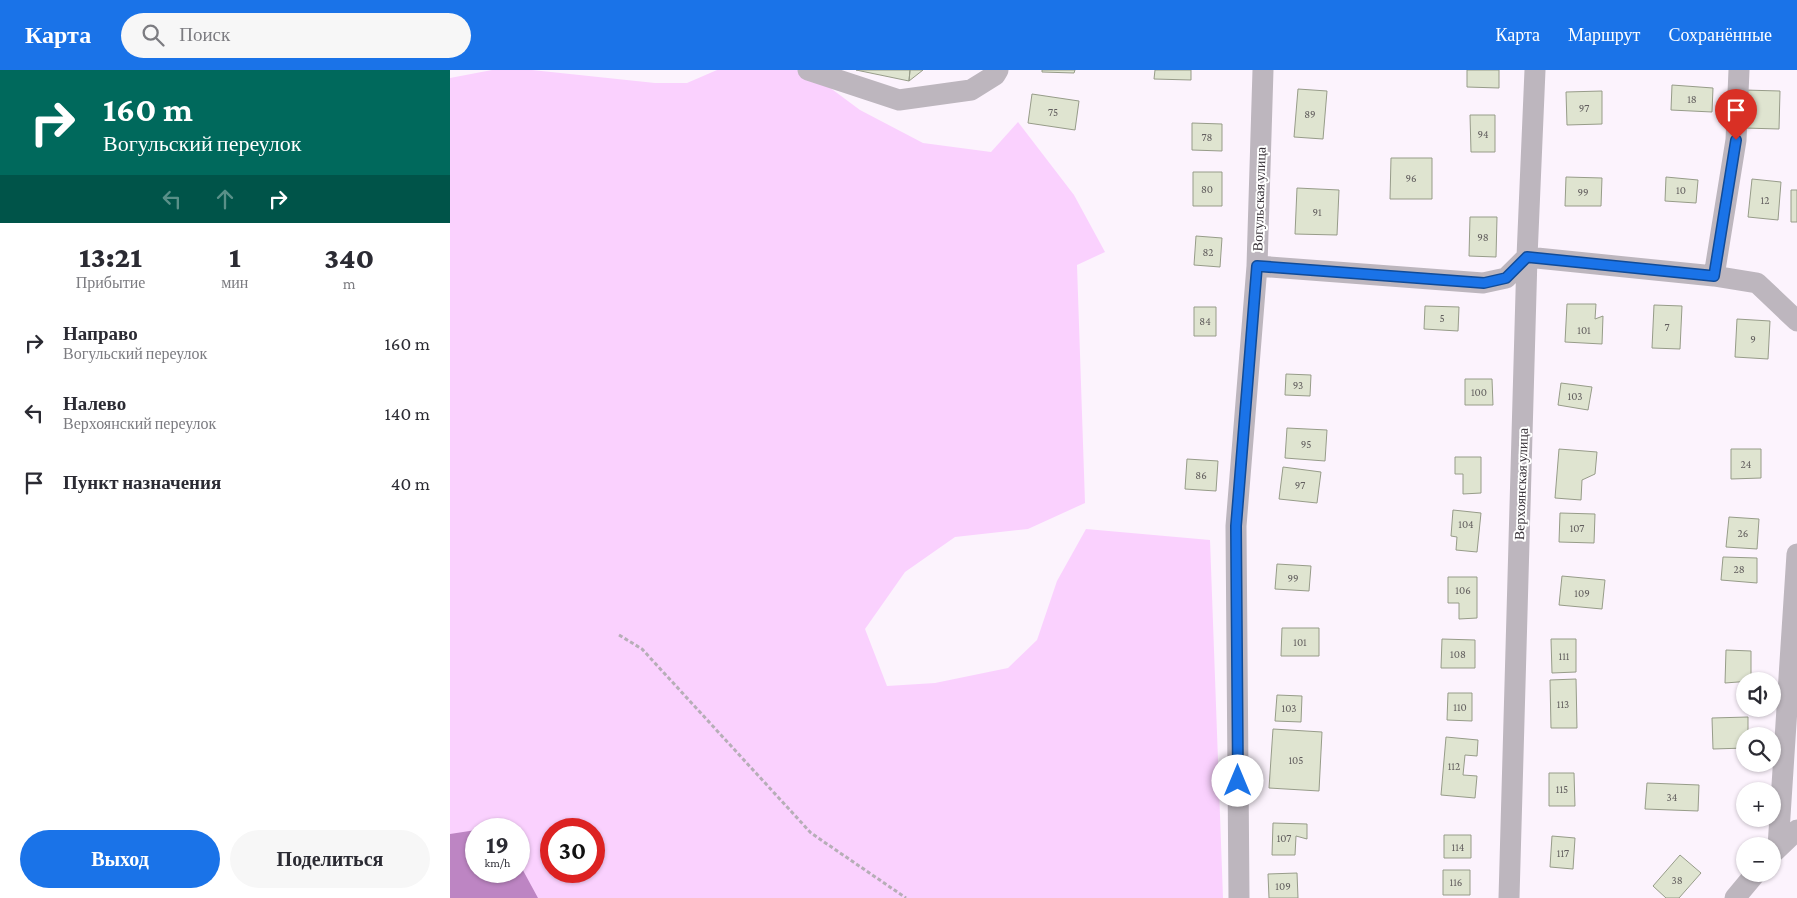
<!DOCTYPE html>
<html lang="ru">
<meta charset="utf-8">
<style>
body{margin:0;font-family:"Crimson Pro",serif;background:#f7f7f7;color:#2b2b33;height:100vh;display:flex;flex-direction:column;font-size:19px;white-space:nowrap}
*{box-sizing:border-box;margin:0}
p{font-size:16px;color:#7c7c81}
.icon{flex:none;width:28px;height:28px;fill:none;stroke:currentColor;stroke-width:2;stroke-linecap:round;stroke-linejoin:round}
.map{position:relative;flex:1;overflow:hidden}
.drawer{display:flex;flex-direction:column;background:#fff;width:450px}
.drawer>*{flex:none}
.banner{background:#00695c;color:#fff;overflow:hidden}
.fabs{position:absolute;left:1286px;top:602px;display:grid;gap:10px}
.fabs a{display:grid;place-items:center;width:45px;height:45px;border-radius:50%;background:#fff;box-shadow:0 1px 4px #0004;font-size:25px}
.speed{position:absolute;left:15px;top:748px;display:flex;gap:10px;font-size:25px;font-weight:700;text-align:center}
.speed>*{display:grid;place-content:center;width:65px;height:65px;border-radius:50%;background:#fff;box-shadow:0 1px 4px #0004;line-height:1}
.speed small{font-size:12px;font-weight:400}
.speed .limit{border:8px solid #d22;background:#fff;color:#111}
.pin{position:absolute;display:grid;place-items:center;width:42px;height:42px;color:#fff;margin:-51px -21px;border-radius:50% 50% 50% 0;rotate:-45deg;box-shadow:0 0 5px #0007}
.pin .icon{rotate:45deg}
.me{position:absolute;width:55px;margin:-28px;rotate:0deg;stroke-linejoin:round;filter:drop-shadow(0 0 4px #0008)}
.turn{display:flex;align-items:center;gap:18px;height:105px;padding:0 20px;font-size:22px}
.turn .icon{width:65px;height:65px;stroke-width:2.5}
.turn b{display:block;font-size:35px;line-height:42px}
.lanes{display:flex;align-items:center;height:48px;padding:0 20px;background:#0003;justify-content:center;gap:25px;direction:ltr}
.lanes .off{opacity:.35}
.eta{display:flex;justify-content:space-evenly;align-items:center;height:85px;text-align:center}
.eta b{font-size:30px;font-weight:800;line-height:35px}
.primary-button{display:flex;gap:10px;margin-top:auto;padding:10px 20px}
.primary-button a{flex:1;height:58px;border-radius:30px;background:#1a73e8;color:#fff;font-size:20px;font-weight:800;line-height:58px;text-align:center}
.primary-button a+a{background:#f7f7f7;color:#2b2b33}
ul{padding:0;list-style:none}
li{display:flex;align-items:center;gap:15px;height:70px;padding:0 20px}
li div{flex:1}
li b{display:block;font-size:19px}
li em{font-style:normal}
header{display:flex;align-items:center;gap:30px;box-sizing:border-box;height:70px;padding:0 25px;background:#1a73e8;color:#fff}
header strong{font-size:24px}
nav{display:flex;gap:28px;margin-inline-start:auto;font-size:18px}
.search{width:350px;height:45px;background:#f7f7f7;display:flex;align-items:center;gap:12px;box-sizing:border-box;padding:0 18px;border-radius:28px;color:#7c7c81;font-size:19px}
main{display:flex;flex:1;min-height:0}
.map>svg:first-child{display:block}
.green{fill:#fad1fe;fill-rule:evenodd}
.water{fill:#bd85c3}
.building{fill:#dfe4d0;stroke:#979c89}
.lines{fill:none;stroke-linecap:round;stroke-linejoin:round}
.path{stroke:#b6aeb7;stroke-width:3;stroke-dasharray:4 2.5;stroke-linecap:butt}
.street{stroke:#bdb6be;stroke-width:21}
.route-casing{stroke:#114b97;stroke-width:12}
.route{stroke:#1a73e8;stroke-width:9}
.labels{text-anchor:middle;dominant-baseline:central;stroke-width:4;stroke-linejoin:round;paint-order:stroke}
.number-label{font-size:11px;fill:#625e5e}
.street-label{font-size:14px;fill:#383238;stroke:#fff}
</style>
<header>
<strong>Карта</strong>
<div class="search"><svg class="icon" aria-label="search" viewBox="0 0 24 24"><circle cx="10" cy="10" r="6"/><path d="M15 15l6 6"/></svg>Поиск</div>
<nav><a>Карта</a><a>Маршрут</a><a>Сохранённые</a></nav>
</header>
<main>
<section class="drawer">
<div class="banner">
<div class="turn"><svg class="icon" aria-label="right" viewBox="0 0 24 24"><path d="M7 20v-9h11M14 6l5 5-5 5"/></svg><div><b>160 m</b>Вогульский переулок</div></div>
<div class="lanes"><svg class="icon off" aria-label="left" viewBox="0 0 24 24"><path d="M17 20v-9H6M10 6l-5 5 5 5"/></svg><svg class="icon off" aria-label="ahead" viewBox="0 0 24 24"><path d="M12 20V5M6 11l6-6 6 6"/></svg><svg class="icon" aria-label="right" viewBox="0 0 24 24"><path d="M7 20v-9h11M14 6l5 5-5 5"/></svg></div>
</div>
<div class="eta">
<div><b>13:21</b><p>Прибытие</p></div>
<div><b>1</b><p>мин</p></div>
<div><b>340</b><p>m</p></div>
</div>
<ul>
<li><svg class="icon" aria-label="right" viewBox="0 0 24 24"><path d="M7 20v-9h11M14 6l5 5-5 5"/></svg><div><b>Направо</b><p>Вогульский переулок</p></div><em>160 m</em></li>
<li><svg class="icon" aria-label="left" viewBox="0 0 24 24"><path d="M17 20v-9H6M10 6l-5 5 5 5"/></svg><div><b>Налево</b><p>Верхоянский переулок</p></div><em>140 m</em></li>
<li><svg class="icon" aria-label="arrive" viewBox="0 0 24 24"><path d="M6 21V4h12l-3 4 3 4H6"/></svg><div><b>Пункт назначения</b></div><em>40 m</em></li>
</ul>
<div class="primary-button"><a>Выход</a><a>Поделиться</a></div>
</section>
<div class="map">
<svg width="1347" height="828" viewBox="0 0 1347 828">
<rect width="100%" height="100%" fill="#fcf3fd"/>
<path class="green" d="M42,0h40l123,13h32l30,-13h89l54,40 63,33 68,9 27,-30 56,73 31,57 -28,13 8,238 -57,26 -73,8 -50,35 -40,57 22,57 48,-3 73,-15 29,-28 20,-59 29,-52 124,11 13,358h-773v-820zM26,759h43v42h-43zM101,759h43v42h-43z"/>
<path class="water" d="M26,760v41h43v-8l19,35h-88v-64z"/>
<path class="building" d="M406,0h54l-1,11z
M460,0h13l-14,11z
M592,0h33l-1,3 -32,-1z
M705,0h36v10l-37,-1z
M1017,0h32v18l-32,-1z
M1222,15l41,3 -1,24 -41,-2z
M848,19l29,2 -4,48 -29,-2z
M1294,20l36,1 -1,38 -35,-1z
M1152,21v33l-35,1 -1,-33z
M582,24l47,7 -4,29 -47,-7z
M1020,45h25v37h-24z
M742,53l30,1v27l-30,-1z
M941,88h41v41h-42z
M743,102h29v34h-29z
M1116,107l36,1 -1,28h-36z
M1216,107l32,3 -2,23 -31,-2z
M1302,109l29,3 -3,38 -30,-3z
M847,118l42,2 -2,45 -42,-1z
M1341,120h6v32h-6z
M1020,147h27l-1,40 -27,-1z
M746,166l26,2 -2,29 -26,-2z
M1117,234h29l-1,15 8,-3 -1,28 -37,-2z
M1204,235l28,1 -2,43 -28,-1z
M975,236l34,1 -1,24 -34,-2z
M744,237h22v29h-22z
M1287,249l33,2 -2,38 -33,-2z
M836,304l25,1 -1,21 -25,-1z
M1015,309h27l1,26h-28z
M1111,313l31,4 -4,23 -30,-5z
M837,358l40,2 -2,31 -40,-3z
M1109,379l38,3 -2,22 -13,6 -1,20 -26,-2z
M1281,379h30v29l-30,1z
M1005,387h26v36l-18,1v-20h-8z
M737,389l31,2 -2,30 -31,-2z
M833,397l38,5 -4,31 -38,-4z
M1003,440l28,3 -4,39 -21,-2 1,-13 -6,-1z
M1110,443l35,1 -1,29 -35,-1z
M1279,447l30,2 -2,30 -31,-2z
M1273,487l34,1v25l-36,-3z
M827,494l34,2 -2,25 -34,-2z
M1112,506l43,4 -3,29 -43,-4z
M998,507h29v41l-18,1v-16h-11z
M832,558h37v28h-38z
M992,569l33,1v28h-34z
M1101,569h25v33l-24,1z
M1276,580l25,1v30l-26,2z
M1126,609l1,49h-26l-1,-48z
M998,623h24v28l-25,-1z
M827,625l25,1 -1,26 -26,-1z
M1298,647v19h-3v12l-32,1 -1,-31z
M823,659l49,3 -3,59 -50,-3z
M996,667l32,3 -1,16 -12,-1 -2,20 14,1 -2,22 -34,-3z
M1099,703h25l1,33h-26z
M1197,713l52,2 -1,26 -53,-2z
M823,753l34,1v15l-11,-3 -1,19h-23z
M994,765h27v23h-27z
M1102,766l23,2 -2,31 -23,-2z
M1230,785l21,18 -22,25h-13l-13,-12z
M993,800h27v25h-27z
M847,803l1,25h-29l-1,-24z"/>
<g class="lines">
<path class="path" d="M169,565l23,14 169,184 95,65"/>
<path class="street" d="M358,0l91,30 72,-10 24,-15 3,-5
M807,196l226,17 23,-5 21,-21 187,19 43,7 40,38
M1264,206l22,-136 3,-70
M1328,777l19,-293
M1323,783l24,-23
M789,828l-3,-372 21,-260 6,-196
M1059,828l18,-641 8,-187
M1285,828l20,-24"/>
</g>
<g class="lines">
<g class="route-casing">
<path id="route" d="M788,711l-2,-255 21,-260 227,17 22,-5 21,-21 187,19 22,-136"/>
</g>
<use href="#route" class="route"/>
</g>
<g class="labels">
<g class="number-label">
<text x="1242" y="29">18</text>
<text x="1134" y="38">97</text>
<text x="603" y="42">75</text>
<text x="860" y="44">89</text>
<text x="1033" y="64">94</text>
<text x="757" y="67">78</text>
<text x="961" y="108">96</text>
<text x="757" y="119">80</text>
<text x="1231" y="120">10</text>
<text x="1133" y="122">99</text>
<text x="1315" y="130">12</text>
<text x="867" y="142">91</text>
<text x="1033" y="167">98</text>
<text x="758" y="182">82</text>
<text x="992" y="248">5</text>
<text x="755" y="251">84</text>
<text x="1217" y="257">7</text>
<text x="1134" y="260">101</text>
<text x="1303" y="269">9</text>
<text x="848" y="315">93</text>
<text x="1029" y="322">100</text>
<text x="1125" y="326">103</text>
<text x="856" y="374">95</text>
<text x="1296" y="394">24</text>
<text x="751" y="405">86</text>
<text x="850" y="415">97</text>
<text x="1016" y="454">104</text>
<text x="1127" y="458">107</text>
<text x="1293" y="463">26</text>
<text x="1289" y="499">28</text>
<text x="843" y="508">99</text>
<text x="1013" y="520">106</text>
<text x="1132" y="523">109</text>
<text x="850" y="572">101</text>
<text x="1008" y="584">108</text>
<text x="1114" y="586">111</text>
<text x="1113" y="634">113</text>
<text x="1010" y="637">110</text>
<text x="839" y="638">103</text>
<text x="846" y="690">105</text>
<text x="1004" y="696">112</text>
<text x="1112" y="719">115</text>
<text x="1222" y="727">34</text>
<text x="834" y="768">107</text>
<text x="1008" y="777">114</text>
<text x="1113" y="783">117</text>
<text x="1227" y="810">38</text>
<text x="1006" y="812">116</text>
<text x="833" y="816">109</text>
</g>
<g class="street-label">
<text transform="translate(809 129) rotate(-88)">Вогульская улица</text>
<text transform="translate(1071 414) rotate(-88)">Верхоянская улица</text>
</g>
</g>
</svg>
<div class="fabs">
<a><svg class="icon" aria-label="sound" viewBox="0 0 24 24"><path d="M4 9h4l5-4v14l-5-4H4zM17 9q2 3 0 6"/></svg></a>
<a><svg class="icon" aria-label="search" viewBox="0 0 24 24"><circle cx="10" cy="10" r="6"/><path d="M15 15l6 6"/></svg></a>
<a>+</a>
<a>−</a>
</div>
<div class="speed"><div>19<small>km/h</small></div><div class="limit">30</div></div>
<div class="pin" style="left:1286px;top:70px;background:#d93025"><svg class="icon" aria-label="arrive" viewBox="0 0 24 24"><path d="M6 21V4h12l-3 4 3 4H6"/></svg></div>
<svg class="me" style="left:788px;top:711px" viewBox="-20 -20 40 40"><circle r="19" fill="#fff"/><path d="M0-13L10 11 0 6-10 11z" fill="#1a73e8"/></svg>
</div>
</main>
